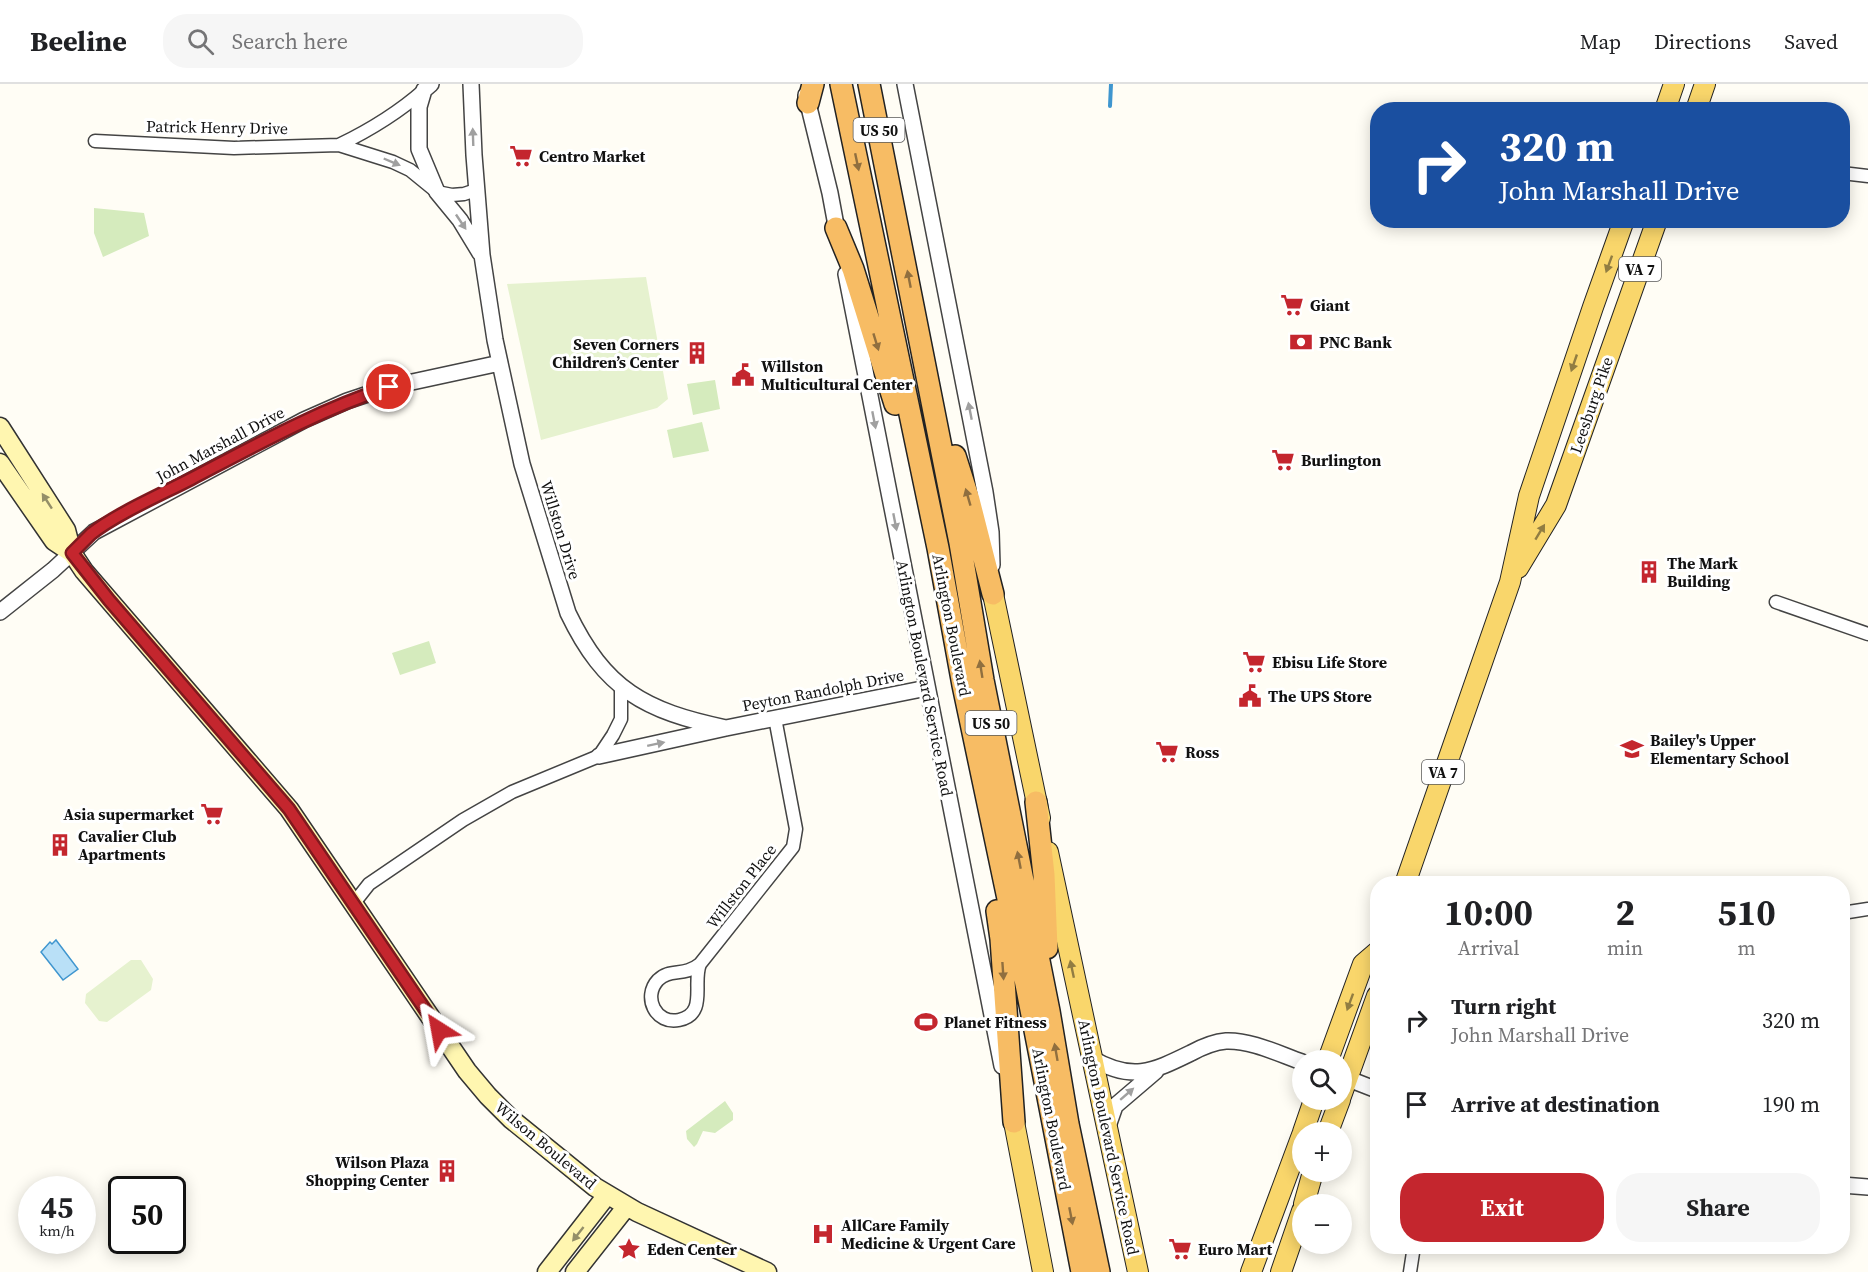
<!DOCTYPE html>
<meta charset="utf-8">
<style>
body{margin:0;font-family:"Source Serif 4",serif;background:#f6f6f6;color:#202124;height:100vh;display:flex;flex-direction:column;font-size:22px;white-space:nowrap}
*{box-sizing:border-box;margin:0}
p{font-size:20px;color:#757577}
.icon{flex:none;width:33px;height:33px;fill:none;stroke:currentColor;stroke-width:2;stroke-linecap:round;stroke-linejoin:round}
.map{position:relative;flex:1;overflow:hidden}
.details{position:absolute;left:1370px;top:792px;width:480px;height:378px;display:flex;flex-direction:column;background:#fff;border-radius:24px;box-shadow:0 3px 15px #0003}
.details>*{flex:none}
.top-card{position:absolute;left:1370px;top:18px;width:480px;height:126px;border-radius:24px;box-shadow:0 3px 15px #0003;background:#1a4fa0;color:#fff;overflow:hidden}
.tools{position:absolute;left:1292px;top:966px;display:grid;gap:12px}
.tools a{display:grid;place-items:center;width:60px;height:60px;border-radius:50%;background:#fff;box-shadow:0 3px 15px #0003;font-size:30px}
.speed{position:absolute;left:18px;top:1092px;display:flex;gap:12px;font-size:30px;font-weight:700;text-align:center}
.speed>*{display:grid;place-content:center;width:78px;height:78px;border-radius:50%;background:#fff;box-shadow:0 3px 15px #0003;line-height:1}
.speed small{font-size:15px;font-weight:400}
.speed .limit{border:3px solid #111;border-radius:9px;background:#fff;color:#111}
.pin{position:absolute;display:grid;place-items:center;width:51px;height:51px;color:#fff;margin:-26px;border:3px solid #fff;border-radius:50%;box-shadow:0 2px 6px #0007}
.me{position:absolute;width:66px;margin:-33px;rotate:326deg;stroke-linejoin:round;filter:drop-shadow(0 0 4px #0008)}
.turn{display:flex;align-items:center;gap:21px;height:126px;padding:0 30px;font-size:27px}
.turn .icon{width:78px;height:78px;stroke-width:2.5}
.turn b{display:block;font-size:42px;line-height:51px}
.eta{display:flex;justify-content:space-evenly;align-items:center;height:102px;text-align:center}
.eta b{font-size:36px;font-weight:700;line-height:42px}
.primary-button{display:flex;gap:12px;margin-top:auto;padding:12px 30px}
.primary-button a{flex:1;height:69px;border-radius:24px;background:#c4262e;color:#fff;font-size:24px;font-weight:700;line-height:69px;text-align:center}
.primary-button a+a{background:#f6f6f6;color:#202124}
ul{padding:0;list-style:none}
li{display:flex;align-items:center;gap:18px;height:84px;padding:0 30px}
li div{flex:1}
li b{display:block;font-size:22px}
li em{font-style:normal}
header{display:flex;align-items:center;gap:36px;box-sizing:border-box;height:84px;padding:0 30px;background:#fff;border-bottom:2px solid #e0e0e0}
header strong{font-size:28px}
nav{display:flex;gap:33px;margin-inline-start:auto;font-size:21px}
.search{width:420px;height:54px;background:#f6f6f6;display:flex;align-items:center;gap:15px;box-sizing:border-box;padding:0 21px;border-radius:24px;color:#757577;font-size:22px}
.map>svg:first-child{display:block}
.green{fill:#d5ebbd}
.pitch{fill:#e6f2cf}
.water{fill:#b9e0f7;stroke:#3f96cf;stroke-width:1.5}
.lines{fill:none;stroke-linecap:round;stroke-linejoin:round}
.stream{stroke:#3f96cf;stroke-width:4}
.minor-casing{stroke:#444;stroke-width:15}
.tertiary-casing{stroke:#444;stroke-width:18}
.secondary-casing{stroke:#333;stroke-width:21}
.primary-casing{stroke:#222;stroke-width:22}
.trunk-casing{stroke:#222;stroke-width:24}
.minor{stroke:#fff;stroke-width:12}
.tertiary{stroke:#fff;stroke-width:15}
.secondary{stroke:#fff6b0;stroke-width:18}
.primary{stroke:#f9d66b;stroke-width:20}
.trunk{stroke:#f7bc64;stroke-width:21}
.oneway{fill:#a0a0a0}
.oneway2{fill:#906f3f}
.oneway3{fill:#917d42}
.oneway4{fill:#948f68}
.route-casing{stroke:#7f191e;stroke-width:15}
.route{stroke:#c4262e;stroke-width:10}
.labels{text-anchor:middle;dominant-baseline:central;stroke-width:6;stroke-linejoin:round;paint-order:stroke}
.shield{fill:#fff;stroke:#585858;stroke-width:1.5}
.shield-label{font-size:15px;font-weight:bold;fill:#111}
.street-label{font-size:16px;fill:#111;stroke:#fff}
.poi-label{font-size:16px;font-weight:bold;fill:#111;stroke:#fff;text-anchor:start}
</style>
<header>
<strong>Beeline</strong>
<div class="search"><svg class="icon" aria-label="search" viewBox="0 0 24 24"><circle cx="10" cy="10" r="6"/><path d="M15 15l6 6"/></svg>Search here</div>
<nav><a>Map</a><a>Directions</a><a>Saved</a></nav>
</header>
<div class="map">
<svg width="1868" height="1188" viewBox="0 0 1868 1188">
<rect width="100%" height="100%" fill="#fffdf5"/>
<path class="green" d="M94,124l50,5 5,23 -46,21 -9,-24z
M715,296l5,29 -27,6 -6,-31z
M702,338l7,29 -36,7 -6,-28z
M429,557l7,22 -36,12 -8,-22z
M725,1017l8,12v7l-18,13 -12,-2 -6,13 -3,3 -7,-8 -1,-8z"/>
<path class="pitch" d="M646,193l22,122 -11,9 -116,32 -34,-156z
M131,876h10l12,19 -2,11 -44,32 -8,-1 -14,-18 1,-9z"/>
<path class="water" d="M56,856l22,29 -15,11 -22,-28 9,-10 2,2z"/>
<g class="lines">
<path class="stream" d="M1110,22l1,-22"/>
<g class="minor-casing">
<path id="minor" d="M95,57l139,7 105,-3 54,17 17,8 27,22 15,3 12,-1 12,-4
M339,61c31,-15 59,-32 85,-55
M1842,89l26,3
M1776,518l92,32
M354,819l15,-19 94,-64 49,-28 87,-36 14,-21 8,-16v-32
M1842,829l26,-4
M700,880c-16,13 -30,4 -42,16 -16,17 -2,45 21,40 29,-6 13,-37 21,-56l93,-117 3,-18 -21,-111
M1410,1188l4,-26"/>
</g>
<g class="tertiary-casing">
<path id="tertiary" d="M431,0l-7,6 -5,17v42l18,43 23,28 20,33
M471,0l3,71 8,100 13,85 27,124 46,149c37,77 77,98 158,115
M905,0l80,408 6,40 1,33
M806,11l24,98 8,43
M846,190l156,792
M0,528l53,-42 41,-38 210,-112 43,-19 42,-14 111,-24
M599,672l127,-28 201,-40
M1091,974c41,24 61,14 100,-5 11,-6 22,-11 35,-12 25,-1 53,13 76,21
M1341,992l36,14
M1107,1045l8,-23 41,-35
M1842,1101l26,2"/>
</g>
<g class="secondary-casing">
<path id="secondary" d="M0,343l66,103 6,23
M0,379l54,78 18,12 12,18 205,238 178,262 21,25 23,23 84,68 42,25 130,60
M547,1188l60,-77
M575,1188l52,-66"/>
</g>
<g class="primary-casing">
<path id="primary" d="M1665,26l9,-26
M1696,26l9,-26
M1518,484l38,-63 101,-285
M993,510l47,224
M1048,768l90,420
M1405,800l105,-302 19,-86 64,-189 31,-87
M1328,976l35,-96 14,-12
M1341,1012l36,-100
M1014,1038l29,150
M1303,1048l11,-32
M1328,1048l12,-32
M1304,1120l9,-32
M1251,1188l51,-137
M1281,1188l21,-61"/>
</g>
<g class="trunk-casing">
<path id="trunk" d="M841,0l97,464 25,137 63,299 56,288
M869,0l91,459 23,137 66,331 19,113 31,148
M808,19l5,-19
M836,144l17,41 42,135
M955,372l14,44 24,94
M1036,718l8,73 3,73
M997,827l4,28 13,183"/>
</g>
<use href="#minor" class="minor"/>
<use href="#tertiary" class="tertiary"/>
<use href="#secondary" class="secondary"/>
<use href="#primary" class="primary"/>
<use href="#trunk" class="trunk"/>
</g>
<defs><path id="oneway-solid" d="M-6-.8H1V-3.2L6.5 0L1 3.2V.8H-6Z" transform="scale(1.5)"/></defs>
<g class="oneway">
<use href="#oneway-solid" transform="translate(473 53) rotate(-92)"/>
<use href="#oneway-solid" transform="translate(392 78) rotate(23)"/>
<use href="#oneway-solid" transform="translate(461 138) rotate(56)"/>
<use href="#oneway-solid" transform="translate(970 327) rotate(-101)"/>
<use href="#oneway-solid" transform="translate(874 336) rotate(79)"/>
<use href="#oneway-solid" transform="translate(895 438) rotate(79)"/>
<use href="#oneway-solid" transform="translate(656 660) rotate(-12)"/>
<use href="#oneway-solid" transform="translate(1127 1010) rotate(-41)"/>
</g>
<g class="oneway2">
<use href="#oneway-solid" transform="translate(857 78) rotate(78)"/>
<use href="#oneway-solid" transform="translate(909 195) rotate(-101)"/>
<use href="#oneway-solid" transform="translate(876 258) rotate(73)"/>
<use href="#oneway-solid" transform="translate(968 413) rotate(-106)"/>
<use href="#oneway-solid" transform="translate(981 585) rotate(-99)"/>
<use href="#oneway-solid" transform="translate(1019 776) rotate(-101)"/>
<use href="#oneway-solid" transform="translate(1003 887) rotate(86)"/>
<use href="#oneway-solid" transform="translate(1056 968) rotate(-100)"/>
<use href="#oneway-solid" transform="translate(1071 1132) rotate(79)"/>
</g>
<g class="oneway3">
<use href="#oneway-solid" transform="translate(1609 180) rotate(110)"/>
<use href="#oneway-solid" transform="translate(1574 279) rotate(109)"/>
<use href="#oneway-solid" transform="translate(1540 448) rotate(-59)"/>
<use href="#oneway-solid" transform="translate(1072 885) rotate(-102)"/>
<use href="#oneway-solid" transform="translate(1350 918) rotate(110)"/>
</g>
<g class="oneway4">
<use href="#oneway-solid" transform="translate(47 417) rotate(-123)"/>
<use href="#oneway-solid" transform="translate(578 1150) rotate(128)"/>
</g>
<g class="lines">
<g class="route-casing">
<path id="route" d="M389,303c-70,23 -133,58 -198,92 -29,15 -75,35 -100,55 -6,6 -13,13 -19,19l37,47 180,209 150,221"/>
</g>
<use href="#route" class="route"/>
</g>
<defs>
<g id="supermarket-bare" transform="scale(1.8)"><path d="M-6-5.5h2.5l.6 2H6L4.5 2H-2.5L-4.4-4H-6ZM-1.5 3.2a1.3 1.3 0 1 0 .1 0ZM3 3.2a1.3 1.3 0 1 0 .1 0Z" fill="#c4262e" stroke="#fff" stroke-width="2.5" paint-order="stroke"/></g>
<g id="bank-bare" transform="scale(1.8)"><path d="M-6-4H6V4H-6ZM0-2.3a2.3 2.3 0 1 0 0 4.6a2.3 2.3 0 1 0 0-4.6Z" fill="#c4262e" stroke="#fff" stroke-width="2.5" paint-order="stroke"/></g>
<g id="building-bare" transform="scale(1.8)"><path d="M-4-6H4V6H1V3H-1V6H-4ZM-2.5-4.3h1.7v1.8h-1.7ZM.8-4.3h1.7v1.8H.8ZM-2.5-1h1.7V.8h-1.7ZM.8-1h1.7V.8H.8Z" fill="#c4262e" stroke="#fff" stroke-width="2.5" paint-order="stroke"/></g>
<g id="civic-bare" transform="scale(1.8)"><path d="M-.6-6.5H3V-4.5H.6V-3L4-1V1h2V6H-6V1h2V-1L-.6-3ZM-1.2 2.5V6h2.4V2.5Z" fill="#c4262e" stroke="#fff" stroke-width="2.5" paint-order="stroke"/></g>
<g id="school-bare" transform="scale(1.8)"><path d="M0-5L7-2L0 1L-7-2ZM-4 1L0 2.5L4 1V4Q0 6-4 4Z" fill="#c4262e" stroke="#fff" stroke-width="2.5" paint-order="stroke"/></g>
<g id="stadium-bare" transform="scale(1.8)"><path d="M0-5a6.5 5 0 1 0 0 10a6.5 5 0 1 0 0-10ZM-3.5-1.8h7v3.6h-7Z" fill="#c4262e" stroke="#fff" stroke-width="2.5" paint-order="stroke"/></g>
<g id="hospital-bare" transform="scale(1.8)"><path d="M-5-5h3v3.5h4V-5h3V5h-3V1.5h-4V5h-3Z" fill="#c4262e" stroke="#fff" stroke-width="2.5" paint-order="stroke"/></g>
<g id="sight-bare" transform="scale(1.8)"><path d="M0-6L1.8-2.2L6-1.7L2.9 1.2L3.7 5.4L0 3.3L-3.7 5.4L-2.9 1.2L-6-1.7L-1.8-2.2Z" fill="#c4262e" stroke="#fff" stroke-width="2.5" paint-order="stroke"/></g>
</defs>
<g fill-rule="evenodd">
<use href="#supermarket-bare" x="521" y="72"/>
<use href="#supermarket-bare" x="1292" y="221"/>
<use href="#bank-bare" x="1301" y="258"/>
<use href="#building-bare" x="697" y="269"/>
<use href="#civic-bare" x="743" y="291"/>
<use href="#supermarket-bare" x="1283" y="376"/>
<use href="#building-bare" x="1649" y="488"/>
<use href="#supermarket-bare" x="1254" y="578"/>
<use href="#civic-bare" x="1250" y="612"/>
<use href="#school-bare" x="1632" y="665"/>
<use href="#supermarket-bare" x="1167" y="668"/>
<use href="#supermarket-bare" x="212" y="730"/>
<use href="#building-bare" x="60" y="761"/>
<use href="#stadium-bare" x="926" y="938"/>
<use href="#building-bare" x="447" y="1087"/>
<use href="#hospital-bare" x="823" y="1150"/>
<use href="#sight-bare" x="629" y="1165"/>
<use href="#supermarket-bare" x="1180" y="1165"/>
</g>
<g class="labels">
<g class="shield">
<rect x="853.5" y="34" width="51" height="24" rx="4.5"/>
<rect x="1619" y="173" width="42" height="24" rx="4.5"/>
<rect x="965.5" y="627" width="51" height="24" rx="4.5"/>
<rect x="1422" y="676" width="42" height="24" rx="4.5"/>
</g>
<g class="shield-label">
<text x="879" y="46">US 50</text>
<text x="1640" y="185">VA 7</text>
<text x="991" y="639">US 50</text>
<text x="1443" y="688">VA 7</text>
</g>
<g class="street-label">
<text transform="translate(217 43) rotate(1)">Patrick Henry Drive</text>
<text transform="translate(1591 321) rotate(-71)">Leesburg Pike</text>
<text transform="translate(220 360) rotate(-28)">John Marshall Drive</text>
<text transform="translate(561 446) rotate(73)">Willston Drive</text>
<text transform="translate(952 541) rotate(79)">Arlington Boulevard</text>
<text transform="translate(925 594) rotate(79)">Arlington Boulevard Service Road</text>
<text transform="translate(823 606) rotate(-11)">Peyton Randolph Drive</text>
<text transform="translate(741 802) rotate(-52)">Willston Place</text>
<text transform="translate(1052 1035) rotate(79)">Arlington Boulevard</text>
<text transform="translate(1109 1053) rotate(78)">Arlington Boulevard Service Road</text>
<text transform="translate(546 1061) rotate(40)">Wilson Boulevard</text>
</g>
<g class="poi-label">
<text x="539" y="72">Centro Market</text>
<text x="1310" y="221">Giant</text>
<text x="1319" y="258">PNC Bank</text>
<text x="679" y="260" text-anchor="end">Seven Corners<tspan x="679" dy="18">Children’s Center</tspan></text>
<text x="761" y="282">Willston<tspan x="761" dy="18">Multicultural Center</tspan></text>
<text x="1301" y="376">Burlington</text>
<text x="1667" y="479">The Mark<tspan x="1667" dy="18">Building</tspan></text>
<text x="1272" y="578">Ebisu Life Store</text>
<text x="1268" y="612">The UPS Store</text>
<text x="1650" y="656">Bailey's Upper<tspan x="1650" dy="18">Elementary School</tspan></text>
<text x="1185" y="668">Ross</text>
<text x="194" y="730" text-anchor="end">Asia supermarket</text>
<text x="78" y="752">Cavalier Club<tspan x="78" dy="18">Apartments</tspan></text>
<text x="944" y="938">Planet Fitness</text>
<text x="429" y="1078" text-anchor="end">Wilson Plaza<tspan x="429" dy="18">Shopping Center</tspan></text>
<text x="841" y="1141">AllCare Family<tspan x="841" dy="18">Medicine &amp; Urgent Care</tspan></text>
<text x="647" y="1165">Eden Center</text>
<text x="1198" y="1165">Euro Mart</text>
</g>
</g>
</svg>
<div class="tools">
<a><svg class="icon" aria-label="search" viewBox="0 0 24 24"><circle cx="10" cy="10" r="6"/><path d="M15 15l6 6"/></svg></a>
<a>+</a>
<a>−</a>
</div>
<div class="speed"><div>45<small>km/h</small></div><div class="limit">50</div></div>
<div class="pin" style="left:389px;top:303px;background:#d93025"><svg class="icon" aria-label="arrive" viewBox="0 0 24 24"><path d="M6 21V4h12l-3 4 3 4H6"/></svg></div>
<svg class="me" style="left:439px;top:946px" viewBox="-20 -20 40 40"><path d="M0-17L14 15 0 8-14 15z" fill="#c4262e" stroke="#fff" stroke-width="4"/></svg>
<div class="top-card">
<div class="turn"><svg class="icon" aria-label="right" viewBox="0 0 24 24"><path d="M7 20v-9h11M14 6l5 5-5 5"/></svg><div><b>320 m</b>John Marshall Drive</div></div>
</div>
<section class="details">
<div class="eta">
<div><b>10:00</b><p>Arrival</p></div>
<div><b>2</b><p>min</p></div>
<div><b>510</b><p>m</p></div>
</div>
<ul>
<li><svg class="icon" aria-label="right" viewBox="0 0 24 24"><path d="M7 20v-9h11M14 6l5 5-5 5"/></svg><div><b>Turn right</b><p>John Marshall Drive</p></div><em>320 m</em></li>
<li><svg class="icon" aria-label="arrive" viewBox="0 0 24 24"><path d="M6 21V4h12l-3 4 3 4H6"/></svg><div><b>Arrive at destination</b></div><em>190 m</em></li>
</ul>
<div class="primary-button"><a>Exit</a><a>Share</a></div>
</section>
</div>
